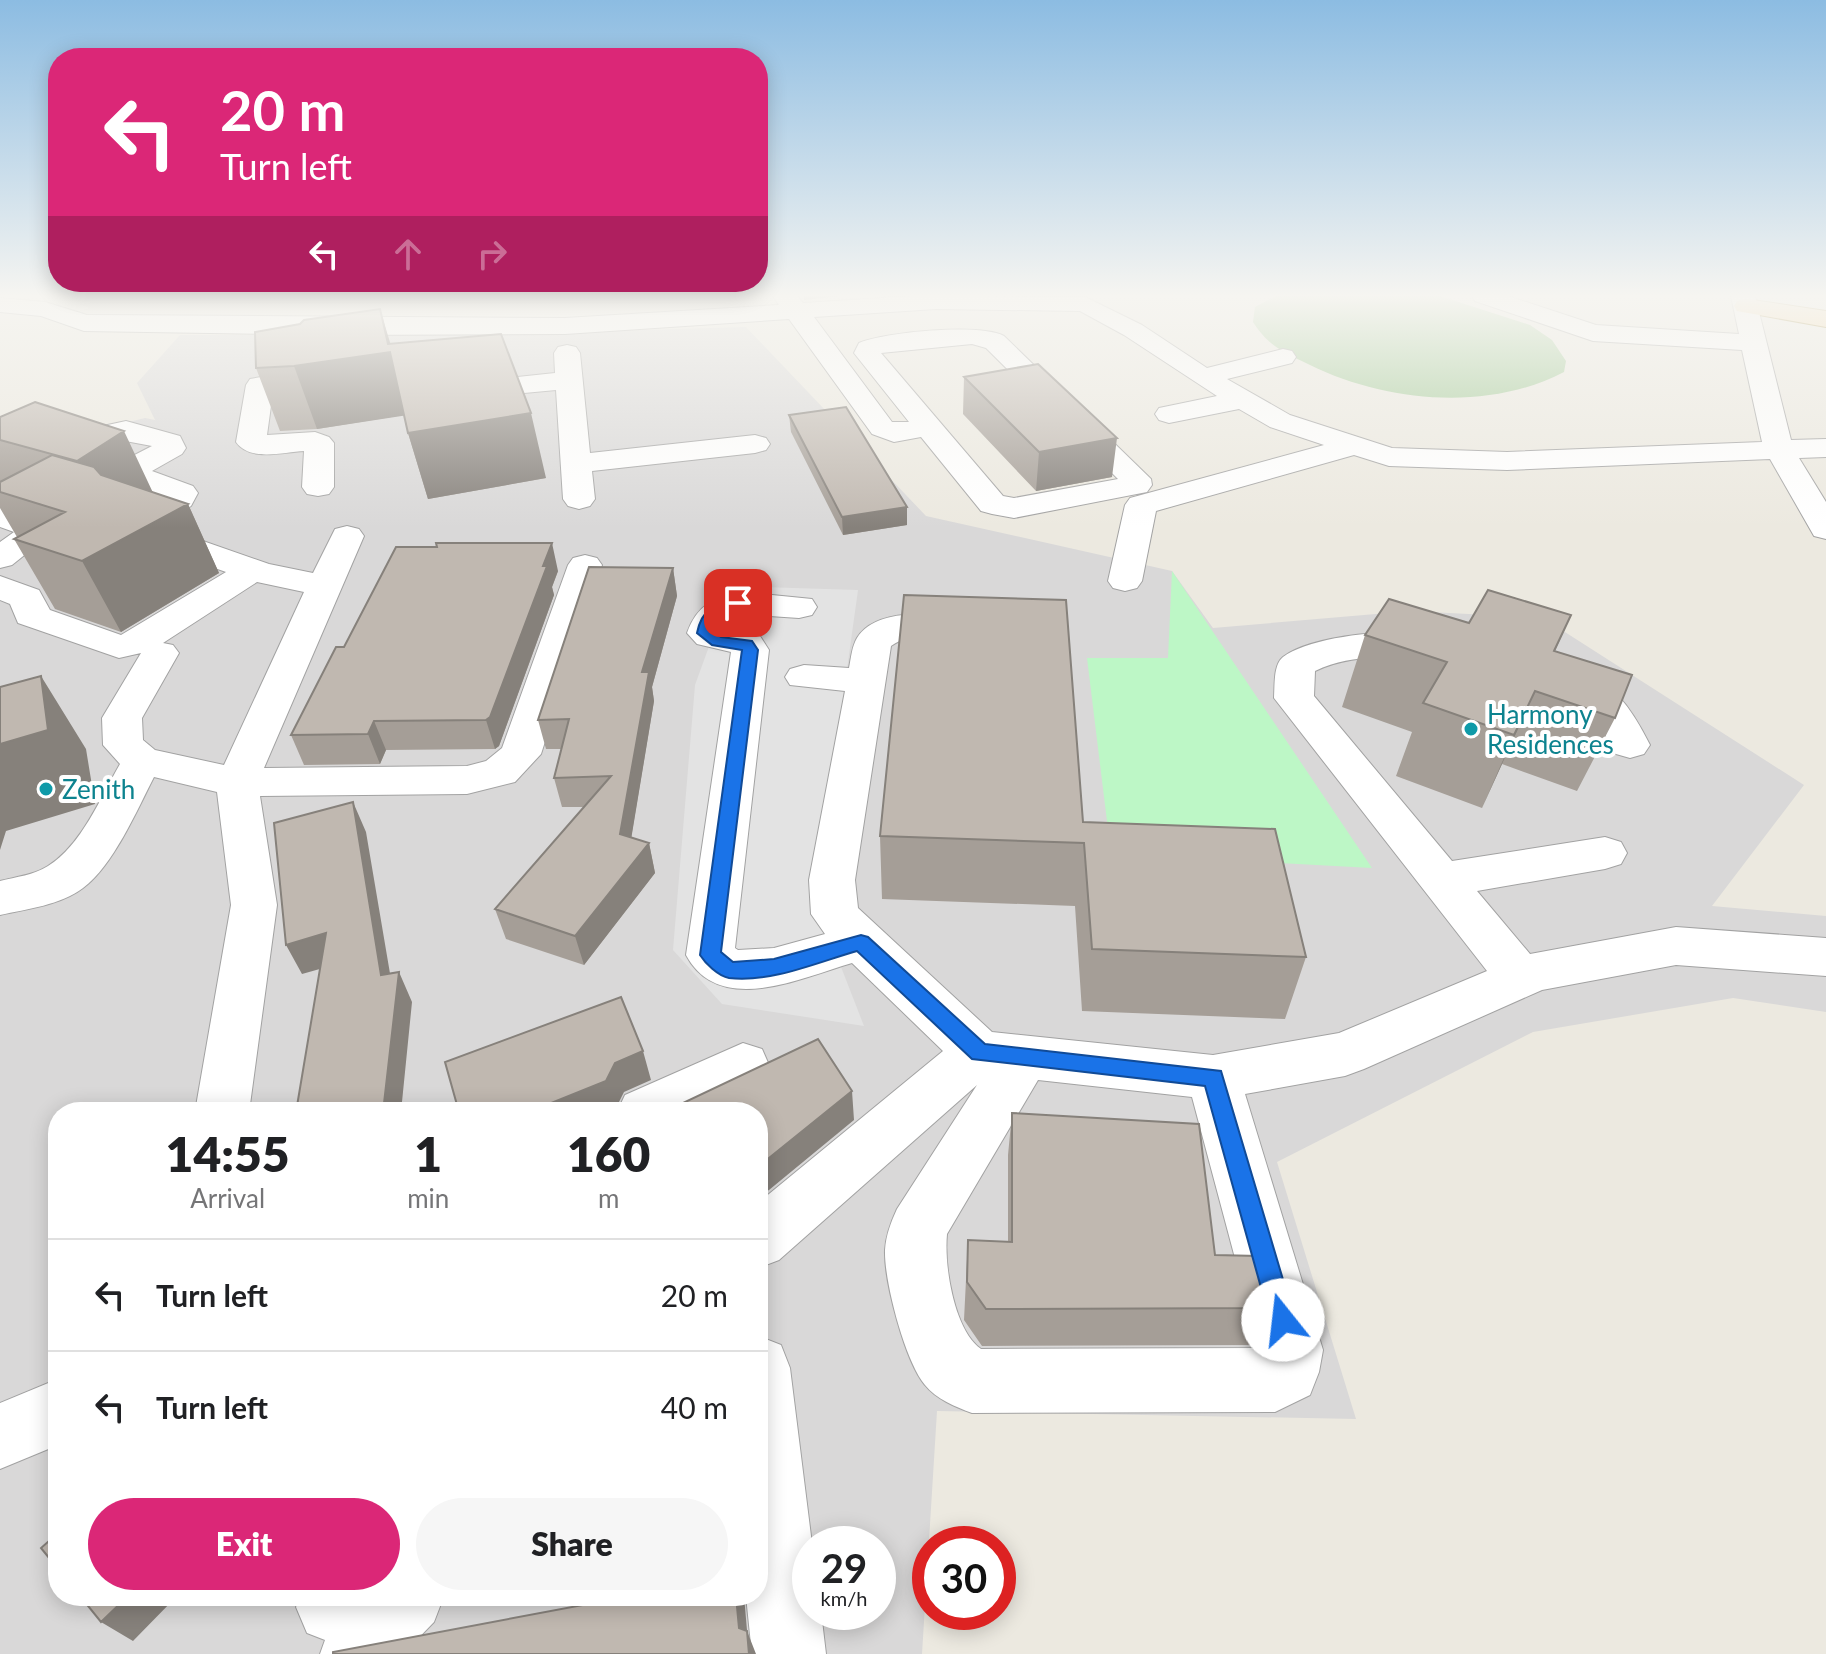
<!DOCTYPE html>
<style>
body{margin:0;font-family:Lato,sans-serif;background:#f6f6f6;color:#202124;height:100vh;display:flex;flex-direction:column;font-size:30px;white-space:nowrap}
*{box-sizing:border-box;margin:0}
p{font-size:26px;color:#757577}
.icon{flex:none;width:44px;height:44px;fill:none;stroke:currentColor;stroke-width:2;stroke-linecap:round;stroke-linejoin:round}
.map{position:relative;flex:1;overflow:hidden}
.details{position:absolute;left:48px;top:1102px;width:720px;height:504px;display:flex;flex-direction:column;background:#fff;border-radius:32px;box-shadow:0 4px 20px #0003}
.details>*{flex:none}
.hud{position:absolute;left:48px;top:48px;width:720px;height:244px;border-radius:32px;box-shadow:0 4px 20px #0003;background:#db2777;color:#fff;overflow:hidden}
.speed{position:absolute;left:792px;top:1526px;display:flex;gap:16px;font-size:40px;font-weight:700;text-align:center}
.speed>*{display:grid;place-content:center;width:104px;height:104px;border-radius:50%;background:#fff;box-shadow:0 4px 20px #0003;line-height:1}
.speed small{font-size:20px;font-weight:400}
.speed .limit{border:12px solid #d22;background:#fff;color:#111}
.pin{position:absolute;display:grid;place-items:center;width:68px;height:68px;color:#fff;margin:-34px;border-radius:16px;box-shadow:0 4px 12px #0006}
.me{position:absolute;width:88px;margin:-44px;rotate:344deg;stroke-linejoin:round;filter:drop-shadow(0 0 6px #0008)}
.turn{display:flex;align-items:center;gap:28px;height:168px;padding:0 40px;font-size:36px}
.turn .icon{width:104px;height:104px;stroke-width:2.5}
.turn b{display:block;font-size:56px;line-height:68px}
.lanes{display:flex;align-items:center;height:76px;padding:0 40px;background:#0003;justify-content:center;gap:40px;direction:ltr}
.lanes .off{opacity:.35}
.eta{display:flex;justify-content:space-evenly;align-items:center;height:136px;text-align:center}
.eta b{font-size:48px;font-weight:800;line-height:56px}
.button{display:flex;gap:16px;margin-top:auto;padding:16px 40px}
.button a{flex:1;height:92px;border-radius:48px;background:#db2777;color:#fff;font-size:32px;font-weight:800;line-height:92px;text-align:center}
.button a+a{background:#f6f6f6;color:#202124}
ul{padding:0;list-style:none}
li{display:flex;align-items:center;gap:24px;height:112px;padding:0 40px;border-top:2px solid #e0e0e0}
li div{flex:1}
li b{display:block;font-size:30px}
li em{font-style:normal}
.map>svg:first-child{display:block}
.residential{fill:#d9d8d8;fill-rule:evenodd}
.forest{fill:#a2ca96}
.park{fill:#bdf7c6}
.parking{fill:#e3e3e3}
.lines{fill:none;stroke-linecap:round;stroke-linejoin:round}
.minor-casing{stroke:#a2a2a2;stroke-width:2}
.major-casing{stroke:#8c6a05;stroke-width:2}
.minor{fill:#fff;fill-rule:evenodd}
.major{fill:#f8d69a;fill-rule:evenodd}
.wall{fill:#a59e97}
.shaded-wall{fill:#86817b}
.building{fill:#c0b8b0;stroke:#86817b;stroke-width:2}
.route{fill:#1a73e8;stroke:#114b97;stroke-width:2}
.culture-dot{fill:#0f9aa8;stroke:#fff;stroke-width:3}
.labels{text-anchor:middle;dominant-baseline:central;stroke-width:8;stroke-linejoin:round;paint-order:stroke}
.culture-label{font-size:26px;fill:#0d838f;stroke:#fff;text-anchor:start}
</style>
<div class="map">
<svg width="1826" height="1654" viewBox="0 0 1826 1654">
<rect width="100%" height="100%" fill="#ece9e0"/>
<path class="residential" d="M746,327l180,189 246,55 41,57 198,-17 132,7 261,167 -92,121 114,10v96l-93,-14 -200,34 -256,130 79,257 -419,-8 -15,243h-922v-1200l145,-36 10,2 -18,-37 43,-48h282zM58,1112h700v484h-700zM810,1544h68v68h-68z"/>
<path class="forest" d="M1276,296h164l90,29 22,15 14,21 -2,11c-76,40 -179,30 -254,-7 -26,-13 -41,-18 -57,-43l2,-15z"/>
<path class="park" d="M1172,571l200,297 -261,-14 -24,-196h81z"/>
<path class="parking" d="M731,586l127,4 -43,310 49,126 -142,-22 -49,-54 22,-265z"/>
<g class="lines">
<g class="minor-casing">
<path id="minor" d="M773,296h24l6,7 111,-7 171,1 57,28 65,43 76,-19 9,2 4,6 -4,6 -65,16 63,36 102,33 115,4 255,-10 -20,-92 -149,-9 -118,-40 -3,-5h36l88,29 143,9 -8,-38h24l36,144 35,-1v18l-27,1 27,44v37l-12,-3 -44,-77 -263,11 -118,-4 -35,-11 -198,56 -14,70 -5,7 -12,3 -12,-3 -5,-7 17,-76 5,-7 194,-53 -54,-18 -31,-18 -70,14 -10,-3 -4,-6 4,-6 58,-12 -93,-61 -44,-24 -144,-2 -122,8 78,105h17l-55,-69 5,-10c26,-11 121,-20 145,-7l147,143 1,6 -5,7 -133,26 -22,-4 -11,-3 -60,-74 -27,5 -22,-8 -83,-115 -224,15 -230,1 -251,-4 -43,-15 -41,-4v-14l45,4 42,13 478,3 214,-13zM972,344l14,4 132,131 -104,19 -11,-2 -122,-143z
M567,345l9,2 4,6 10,100 165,-18 11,3 4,6 -4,6 -11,3 -163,18 3,28 -5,7 -11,3 -11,-3 -5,-7 -7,-109 -95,9 -10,-2 -4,-6 4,-6 10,-2 94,-10 -1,-20 4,-6z
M316,357l9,2 4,6 -8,17 -48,9 -6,44 48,-3 14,5 5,6v44l-5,7 -11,2 -11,-2 -5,-7 2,-36c-21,1 -54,11 -68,-9l10,-57 4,-6 50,-9 7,-11z
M126,421l54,15 6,12 -4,6 -30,17 41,15 5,7 -7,13 -31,20 109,38 44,9 22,-44 12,-3 12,3 5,7 -100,232 203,-2 19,-5 16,-13 66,-183 5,-7 12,-3 12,3 5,7 -61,189 -26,28 -48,12 -207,2 17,109 -28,207h-54l36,-207 -14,-113 -63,-15c-17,33 -41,89 -71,111 -22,17 -56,21 -83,27v-34c16,-4 34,-6 48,-15 33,-20 53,-69 72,-102l-17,-19 -1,-27 39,-65 -22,5 -101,-35 -8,-19 -10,-4v-24l39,14 11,20 71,25 105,-63 -90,-32 -10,-13 8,-14 28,-17 -43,-16 -4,-7 6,-11 31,-16 -32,-6 -120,55v-21l103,-48zM257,582l47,10 -80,173 -69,-15 -12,-10 -1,-22 37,-65 -6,-8 -10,-2z
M0,505l44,16 8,12 -40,32 -12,3v-26l14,-10 -14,-5z
M742,592l70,7 5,8 -5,8 -13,3 -60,-4 -8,4 -6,11 35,7 9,14 -34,298 3,2 36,-2 51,-14 -14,-20 -2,-34 36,-189 -55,-6 -5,-8 5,-8 14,-4 45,3c2,-10 3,-22 8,-30 18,-30 78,-26 107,-19l5,8 -5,8c-26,6 -49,-6 -73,11l-36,234 3,28 134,124 221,23 126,-22 148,-62 -213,-273c1,-12 -1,-33 9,-41 29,-22 119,-30 153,-22l6,8 -6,8c-42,10 -79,0 -121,20l-1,25 138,165 153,-24 16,5 6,11 -6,11 -16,5 -128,22 53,63 146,-27 150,11v38l-150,-11 -134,25 -178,79 -19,7 -100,18 78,256 -4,22 -9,23 -35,17 -303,1c-16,-6 -36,-14 -47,-28 -20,-24 -41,-104 -40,-135 1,-15 6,-28 12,-41l80,-124 -198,175 -21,8v-65l185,-152 -91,-88c-51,15 -133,54 -166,-8l45,-303 -34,-8 -10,-11c10,-28 27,-36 55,-41zM1038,1080l154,17 67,251 -278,1c-27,-19 -37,-83 -34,-115z
M1569,666c42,11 63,43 81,79l-6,9 -14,4 -14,-4 -23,-41 -38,-27 -5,-8 5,-8z
M743,1043l19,6 7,16 -7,16 -65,31h-80l8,-17z
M758,1336l23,9 9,23 22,176h-2v68h11l5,42h-74l-6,-58h12z
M58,1379v66l-58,24v-66z
M301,1596h143l-10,26 -31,32h-83l5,-14 -18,-7 -11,-26z"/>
</g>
<g class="major-casing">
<path id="major" d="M1746,299l80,12v16l-89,-16 -3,-5 3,-5z"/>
</g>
<use href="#minor" class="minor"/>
<use href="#major" class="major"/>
</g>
<path class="wall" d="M391,343l155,135 -118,21 -20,-66 -4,-18 -87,14 -37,2 -24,-63z
M964,377l148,100 -76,14 -73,-77z
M789,415l118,92v18l-64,10 -52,-103z
M0,417l153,75 35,12 31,69 -98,59 -66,-23 -41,-70 3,-2 -17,-29z
M437,547l121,24 -6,16 2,8 -55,151 -4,3 -109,1 -6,14 -76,1 -13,-30 53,-88z
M673,568l4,28 -25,91 2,14 -23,137 18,5 6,30 -71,92 -78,-26 -11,-30 89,-102h-22l-8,-29 8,-29h-16l-8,-29z
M1571,615l-16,36 60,67 -38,73 -75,-27 -20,44 -86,-32 16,-44 -70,-25 23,-72 104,-12z
M1083,822l223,135 -21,62 -203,-8 -7,-105 -193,-7 -2,-63z
M1012,1113l203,142 51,53 -16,37 -268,1 -18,-26 4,-80 40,2v-87z"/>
<path class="shaded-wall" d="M804,296h37l-37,4z
M380,309l18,60 -10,-25z
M390,352l18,63 -91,14 -23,-63z
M531,413l15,65 -118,21 -20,-66z
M124,431l31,66 -44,31 -34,-67z
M1117,438l-5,39 -76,14 3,-39z
M188,504l31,69 -98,59 -39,-71z
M907,507v18l-64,10 -1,-18z
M552,543l6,28 -6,16 2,8 -55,151 -4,3 -9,-29z
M673,568l4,28 -25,91 2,14 -27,163 -7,-30 22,-162z
M41,676l45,73 9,55 -89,27 -6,19v-106z
M1535,691l-33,73 -20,44 32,-73z
M374,721l12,29 -6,14 -12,-30z
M353,802l13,30 29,171 4,-31 13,30 -11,110h-18l-2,-137z
M649,843l6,30 -71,92 -9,-29z
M326,933l15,30 -39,11 -16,-29z
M643,1051l8,29 -27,12 -9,18 -5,2h-62l-2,-7 69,-42z
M852,1091l2,29 -85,70 -11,6v-30z
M128,1596h49l-44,45 -32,-19z
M736,1596h8l5,57 -2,-22 9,23h-7l-10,-26z"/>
<path class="building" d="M380,309l8,35 113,-10 30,79 -123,20 -18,-81 -96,14 -38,2 -1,-36 45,-8 4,-4z
M1038,364l79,74 -78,14 -75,-75z
M35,402l89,29 -47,30 -77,-21v-23z
M846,407l61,100 -65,10 -53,-102z
M52,455l42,12 7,8 87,29 -106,57 -68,-22 51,-27 -65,-20v-10z
M436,543h116l-9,23h4l-57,151 -4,3 -112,1 -6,13 -77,1 45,-88h8l52,-100h41z
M589,567l84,1 -31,104h7l-29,162 29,9 -74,93 -80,-27 116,-133 -57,2 15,-59 -31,1z
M1488,590l83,25 -17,36 78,24 -17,43 -80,-27 -21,44 -91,-32 24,-41 -82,-27 24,-36 80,24z
M904,595l162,5 17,222 192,7 31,128 -214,-8 -8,-106 -204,-7z
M41,676l7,54 -48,14v-57z
M353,802l28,173 18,-3 -16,140h-87l30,-179 -40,12 -12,-122z
M621,997l22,54 -28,12 -9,18 -60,24 2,7h-89l-14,-50z
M818,1039l34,52 -88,71 -6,4v-54h-91l-1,-1z
M1012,1113l187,11 16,131 43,1 8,52 -280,1 -19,-27 1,-42 44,2z
M58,1533v36l-17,-21z
M80,1596h48l-27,26z
M599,1596h137l3,32 8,3 2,23h-416v-2l266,-50z"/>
<linearGradient id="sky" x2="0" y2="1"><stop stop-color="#8cbce2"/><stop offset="0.56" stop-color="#f6f5f1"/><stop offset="1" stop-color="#f6f5f1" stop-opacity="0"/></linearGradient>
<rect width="1826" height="528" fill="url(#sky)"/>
<path class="route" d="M738,598l5,2v6c-18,5 -27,6 -31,25l9,6 31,4 6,9 -37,302 12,10 41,-3 87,-24 7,2 117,107 236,27 74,249 -3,9 -9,3 -10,-3 -3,-9 -65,-234 -233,-27 -115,-108c-39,11 -86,32 -128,27 -11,-2 -24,-15 -29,-23l42,-305 -30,-5 -15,-12c5,-25 18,-29 41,-35z"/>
<g class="culture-dot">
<circle cx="1471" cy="729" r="8"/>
<circle cx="46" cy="789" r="8"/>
</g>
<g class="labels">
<g class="culture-label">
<text x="1487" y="714">Harmony<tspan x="1487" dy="30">Residences</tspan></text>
<text x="62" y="789">Zenith</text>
</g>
</g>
</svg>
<div class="speed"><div>29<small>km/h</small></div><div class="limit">30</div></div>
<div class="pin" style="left:738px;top:603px;background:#d93025"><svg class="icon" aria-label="arrive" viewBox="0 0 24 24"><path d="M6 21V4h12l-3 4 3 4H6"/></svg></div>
<svg class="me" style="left:1283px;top:1320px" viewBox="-20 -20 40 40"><circle r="19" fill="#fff"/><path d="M0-13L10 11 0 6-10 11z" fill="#1a73e8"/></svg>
<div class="hud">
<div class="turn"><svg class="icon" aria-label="left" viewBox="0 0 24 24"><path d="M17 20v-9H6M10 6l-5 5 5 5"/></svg><div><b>20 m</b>Turn left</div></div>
<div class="lanes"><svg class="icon" aria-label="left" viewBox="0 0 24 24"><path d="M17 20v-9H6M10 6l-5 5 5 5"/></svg><svg class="icon off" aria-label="ahead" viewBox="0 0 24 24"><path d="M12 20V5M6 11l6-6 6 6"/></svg><svg class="icon off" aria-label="right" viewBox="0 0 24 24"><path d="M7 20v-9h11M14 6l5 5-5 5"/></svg></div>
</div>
<section class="details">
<div class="eta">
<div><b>14:55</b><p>Arrival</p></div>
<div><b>1</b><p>min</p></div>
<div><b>160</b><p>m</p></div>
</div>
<ul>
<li><svg class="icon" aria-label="left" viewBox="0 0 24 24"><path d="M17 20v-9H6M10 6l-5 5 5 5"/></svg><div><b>Turn left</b></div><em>20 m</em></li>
<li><svg class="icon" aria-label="left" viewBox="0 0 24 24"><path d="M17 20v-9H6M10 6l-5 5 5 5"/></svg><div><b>Turn left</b></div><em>40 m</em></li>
</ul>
<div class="button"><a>Exit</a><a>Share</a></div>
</section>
</div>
